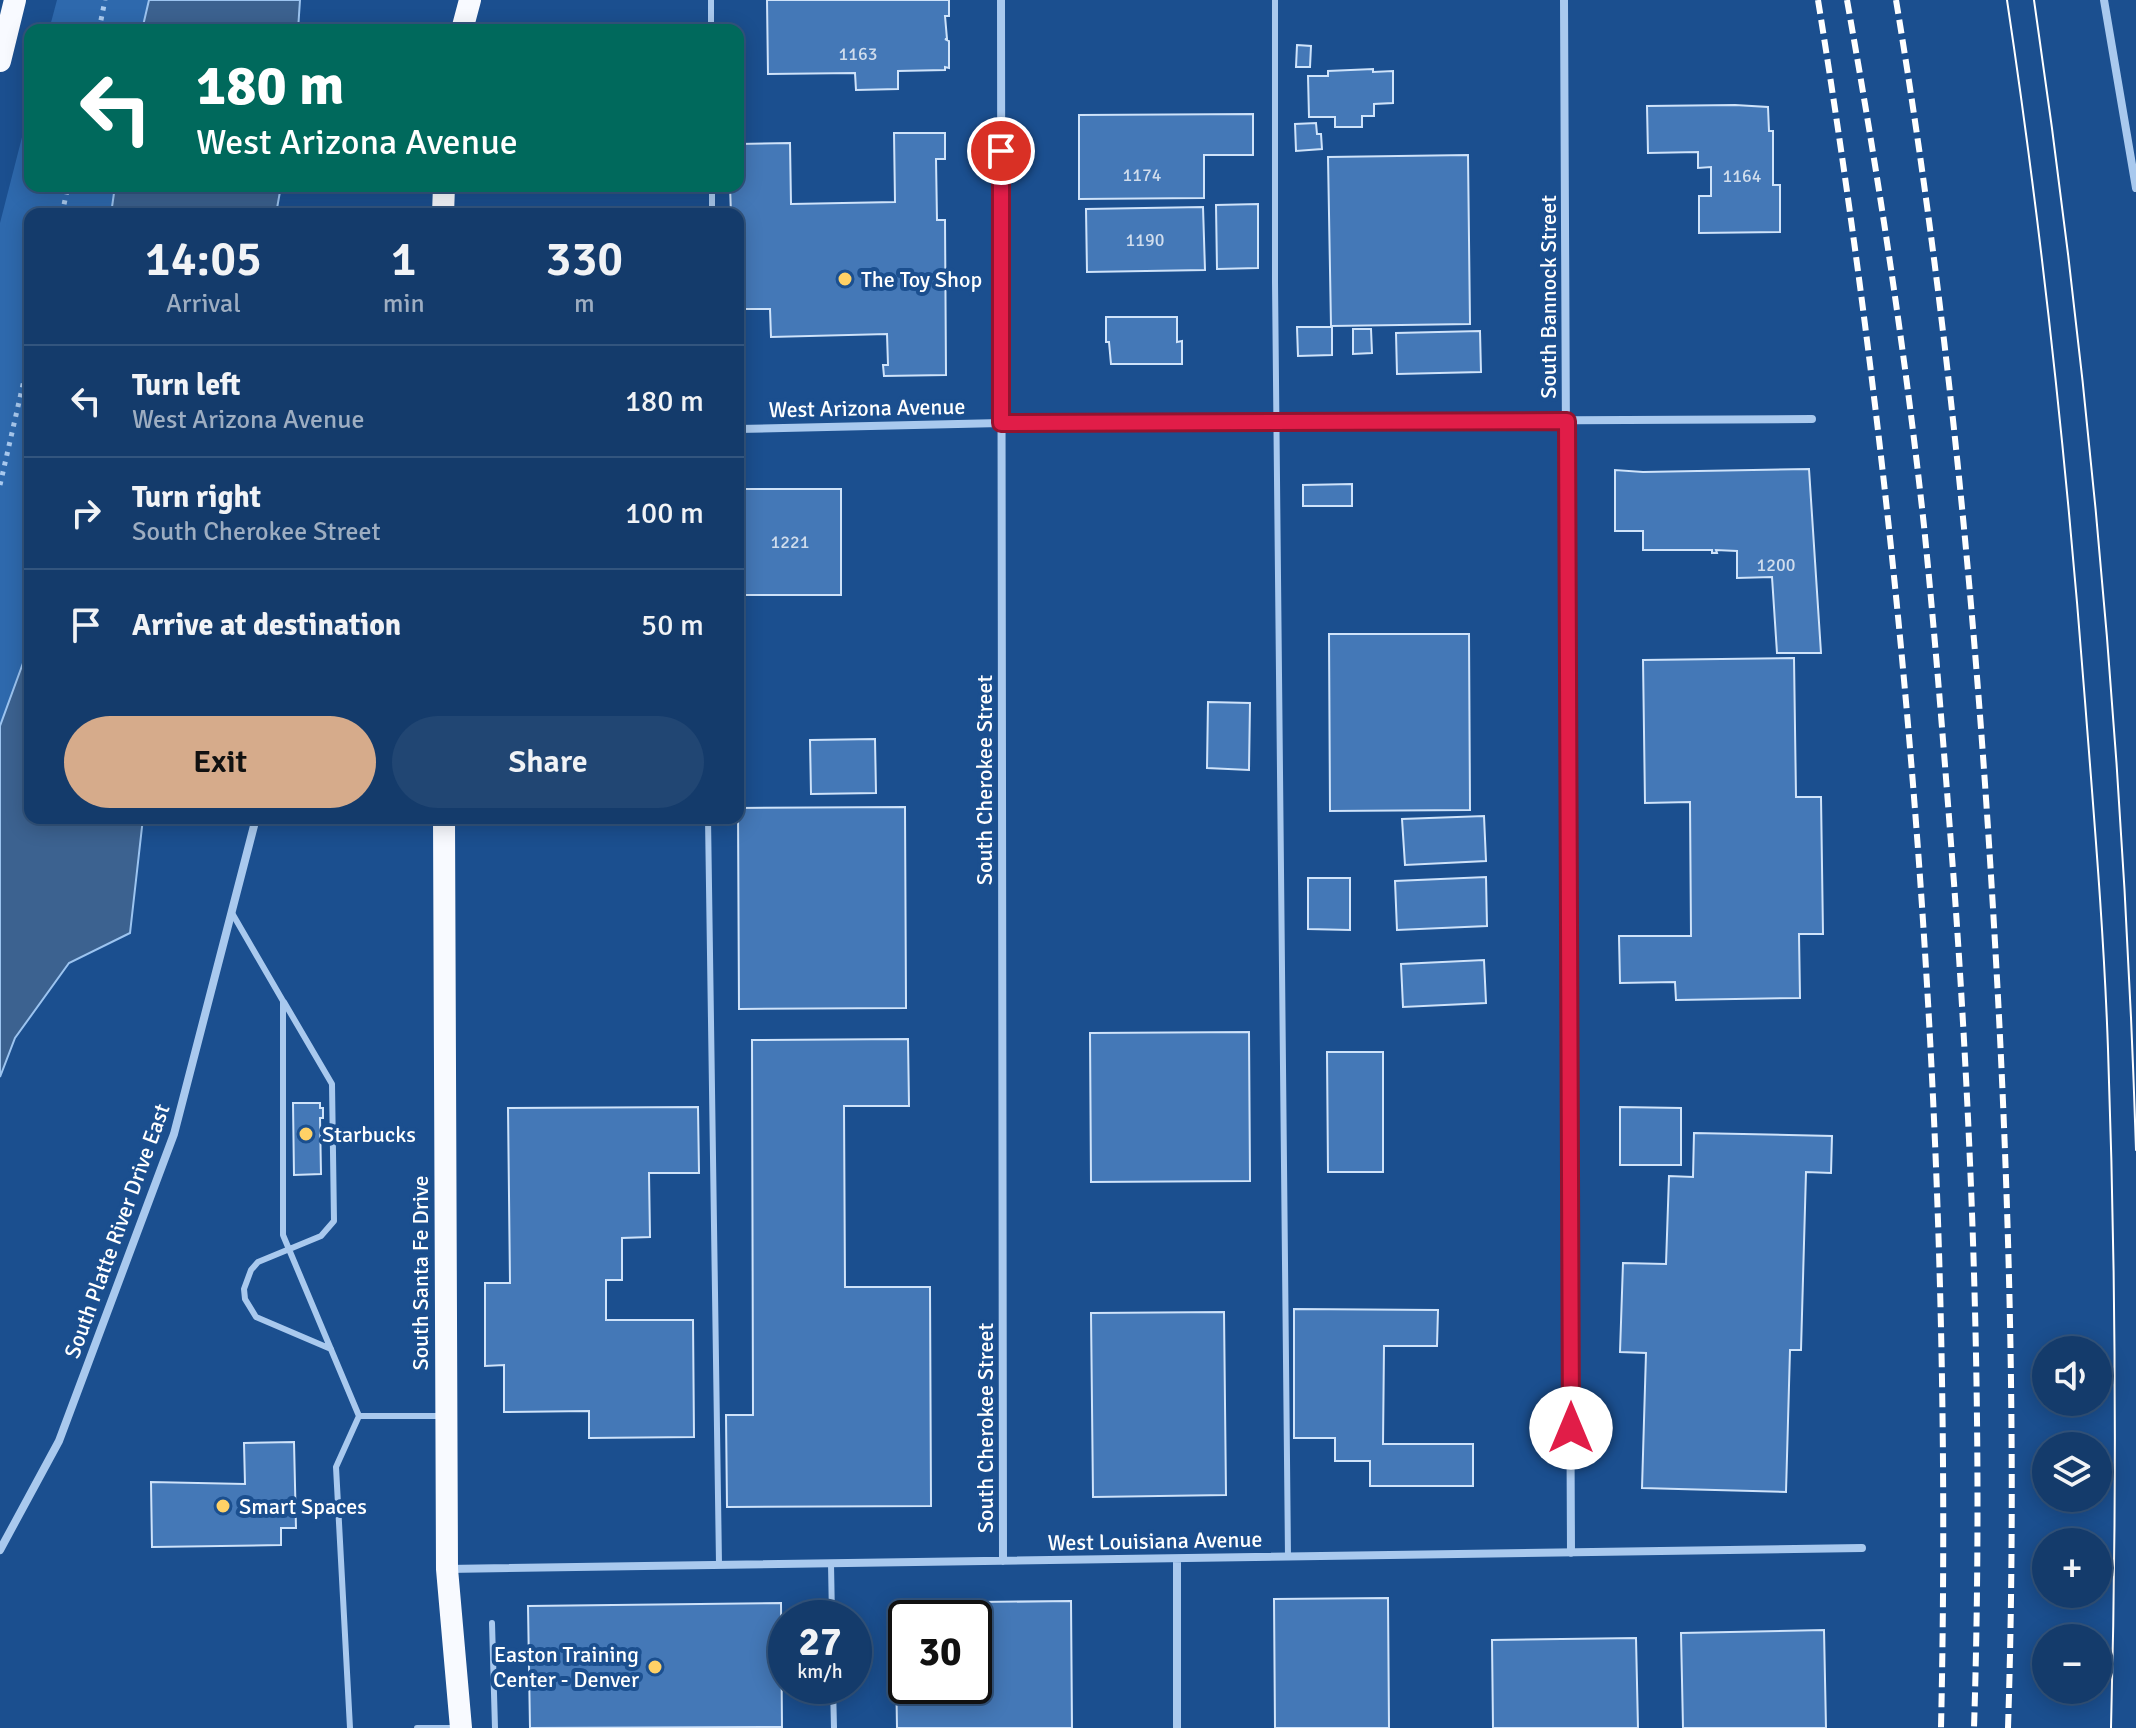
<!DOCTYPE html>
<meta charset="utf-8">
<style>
body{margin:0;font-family:Signika,sans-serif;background:#214673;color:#f1f3f6;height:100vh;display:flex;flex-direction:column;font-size:30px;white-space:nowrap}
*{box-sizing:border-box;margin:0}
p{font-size:26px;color:#9dadc1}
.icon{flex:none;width:44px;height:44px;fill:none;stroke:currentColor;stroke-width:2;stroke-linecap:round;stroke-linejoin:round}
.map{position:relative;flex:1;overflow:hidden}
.panel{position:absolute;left:24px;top:208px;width:720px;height:616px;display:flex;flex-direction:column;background:#143b6b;border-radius:16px;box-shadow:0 4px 20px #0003,0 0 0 2px #33557e}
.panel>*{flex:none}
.top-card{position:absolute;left:24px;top:24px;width:720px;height:168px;border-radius:16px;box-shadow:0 4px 20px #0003,0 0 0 2px #33557e;background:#00695c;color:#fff;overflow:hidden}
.buttons{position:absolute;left:2032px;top:1336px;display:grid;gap:16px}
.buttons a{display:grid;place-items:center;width:80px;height:80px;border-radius:50%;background:#143b6b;box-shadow:0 4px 20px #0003,0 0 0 2px #33557e;font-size:40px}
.speed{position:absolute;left:768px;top:1600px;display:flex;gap:16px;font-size:40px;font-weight:700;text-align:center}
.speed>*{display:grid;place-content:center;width:104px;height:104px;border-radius:50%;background:#143b6b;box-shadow:0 4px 20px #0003,0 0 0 2px #33557e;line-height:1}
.speed small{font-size:20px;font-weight:400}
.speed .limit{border:4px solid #111;border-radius:12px;background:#fff;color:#111}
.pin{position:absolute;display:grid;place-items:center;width:68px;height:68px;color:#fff;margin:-34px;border:4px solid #fff;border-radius:50%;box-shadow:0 2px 8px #0007}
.me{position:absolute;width:88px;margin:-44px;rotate:0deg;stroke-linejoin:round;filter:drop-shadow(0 0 6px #0008)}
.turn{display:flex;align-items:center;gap:28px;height:168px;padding:0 40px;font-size:36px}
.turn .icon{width:104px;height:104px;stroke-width:2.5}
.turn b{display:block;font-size:56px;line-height:68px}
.eta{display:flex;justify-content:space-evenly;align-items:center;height:136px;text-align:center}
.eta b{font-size:48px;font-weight:600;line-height:56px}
.button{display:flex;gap:16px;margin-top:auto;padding:16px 40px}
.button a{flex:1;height:92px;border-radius:48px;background:#d6ab8b;color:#111;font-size:32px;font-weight:600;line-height:92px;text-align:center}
.button a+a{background:#214673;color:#f1f3f6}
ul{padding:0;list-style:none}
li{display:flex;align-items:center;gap:24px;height:112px;padding:0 40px;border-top:2px solid #33557e}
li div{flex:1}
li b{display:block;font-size:30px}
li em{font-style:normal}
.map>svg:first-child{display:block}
.green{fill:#2e69ad}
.water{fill:#3c6290;stroke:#9cc4f0;stroke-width:2}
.building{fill:#4478b7;stroke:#cfe3fa;stroke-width:2;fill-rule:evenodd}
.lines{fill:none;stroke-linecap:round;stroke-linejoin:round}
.path{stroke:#a9c9ee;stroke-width:5;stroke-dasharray:4 6;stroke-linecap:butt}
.service{stroke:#a9c9ee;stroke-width:6}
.minor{stroke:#a9c9ee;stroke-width:8}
.trunk{stroke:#f8faff;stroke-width:22}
.tram{stroke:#fff;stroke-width:2}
.rail{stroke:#fff;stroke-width:6;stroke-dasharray:14 6;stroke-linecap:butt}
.route-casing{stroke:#92132f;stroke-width:20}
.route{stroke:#e11d48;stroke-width:14}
.poi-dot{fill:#ffd166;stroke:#1b4f8f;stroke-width:3}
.labels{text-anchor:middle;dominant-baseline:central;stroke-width:8;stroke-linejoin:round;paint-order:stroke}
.number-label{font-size:18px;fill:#d0dded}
.poi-label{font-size:22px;fill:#fff;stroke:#1b4f8f;text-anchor:start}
.street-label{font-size:22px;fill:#fff;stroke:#1b4f8f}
</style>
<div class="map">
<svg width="2136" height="1728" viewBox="0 0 2136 1728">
<rect width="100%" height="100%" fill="#1b4f8f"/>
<path class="green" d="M57,0h92l-7,30h-93z
M30,106v80h85l-4,28h-81v430l-30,82v-503z"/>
<path class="water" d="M149,0h151l-2,30h-156z
M115,186h166l-5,28h-165z
M30,644v174h113l-13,115 -61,30 -54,75 -15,39v-351z"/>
<path class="building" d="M767,0h182v16h-4l2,23h-2l4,2v27l-4,-1v3l-47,1v18l-42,1 -1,-17 -87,1z
M1297,45l14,1 -1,21h-14z
M1373,69v3l20,-1v32l-19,1v12h-12v11h-27v-10h-26l-1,-41h20v-5z
M1735,105l33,2 1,24h4v54h7v47l-81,1v-37h12v-29l-13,1v-16l-50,1 -1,-47z
M1253,114v41h-49v43l-125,1v-84z
M1316,123l1,11h4l1,15 -26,2 -1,-27z
M894,133h51v26h-9l1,61h8l1,155 -62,1 -1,-11h5l-1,-31 -116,3 -1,-28h-25l-1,-60h-6v-35h-7l-1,-28h8v-42l52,-1 1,61 104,-2z
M1468,155l2,169 -139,2 -3,-169z
M1258,204v64l-41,1 -1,-64z
M1203,207l2,63 -118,2 -1,-63z
M1106,317h71v25l5,-1v23h-71l-2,-22h-3z
M1297,327h35v28l-34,1z
M1353,329h18l1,24 -19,1z
M1480,331l1,41 -84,2 -1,-41z
M1809,469l12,184h-44l-5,-76 -35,1v-27l-21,-1 1,3h-5v-3h-69v-19h-28v-61l28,2z
M1352,484v22h-49v-21z
M738,489h103v106h-103z
M1329,634h140l1,176 -140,1z
M1794,658l2,139h25l2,137h-24l1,64 -124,2 -1,-18 -55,1 -1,-47h72l-1,-134 -45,1 -2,-143z
M1208,702l42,1 -1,67 -42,-2z
M875,739l1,54 -65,1 -1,-54z
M905,807l1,201 -167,1 -1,-201z
M1484,816l2,45 -81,4 -3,-46z
M1486,877l1,49 -90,4 -2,-49z
M1308,878h42v52l-42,-1z
M1484,960l2,43 -83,4 -2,-43z
M1249,1032l1,149 -159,1 -1,-149z
M908,1039l1,67h-65l1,181h85l1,219 -204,1 -1,-92h27l-1,-375z
M1327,1052h56v120h-55z
M293,1103h27v5h3v10h-3l1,56 -27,1z
M698,1107l1,66h-50l1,64 -28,1v42h-16v40h87l1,117 -105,1v-27l-85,1v-47l-19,1v-83h25l-2,-175z
M1620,1107l61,1v57h-61z
M1694,1133l138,3 -1,37 -25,-1 -5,178h-11l-4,142 -144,-4 4,-135 -26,-1 3,-89 43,1 3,-88 24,1z
M1294,1309l144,1 -1,36h-53l-1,98h90v42h-103v-25h-35v-23h-41z
M1224,1312l2,183 -133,2 -2,-184z
M294,1442l2,86h-15v17l-129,2 -1,-65 94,2 -1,-41z
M1388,1598l1,130h-114l-1,-129z
M1071,1601l1,127h-175l-2,-125zM906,1618h68v68h-68z
M781,1603l1,124 -252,1 -2,-122z
M1824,1630l2,98h-143l-2,-95z
M1636,1638l2,90h-145l-1,-88z"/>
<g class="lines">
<path class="path" d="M99,30l6,-30
M62,214l6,-28
M0,485l30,-131"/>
<path class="service" d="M711,0v30
M1275,0v282l13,1275
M712,186v28
M708,818l11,746
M232,913l51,88v234l76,181 -23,51 14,261
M284,1002l48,82 2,137 -13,15 -63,26 -7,8 -7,19 1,10 11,18 75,32
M359,1416h84
M831,1564l1,54
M492,1623l3,105
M833,1686l1,42
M417,1728h41"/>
<path class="minor" d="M1001,0l2,1561
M1564,0l7,1553
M2104,0l32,188
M738,429l263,-6 811,-4
M0,1550l59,-109 115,-307 82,-316
M1177,1559v169
M447,1569l1415,-21"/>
<path class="trunk" d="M462,30l8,-30
M0,61l15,-61
M443,214l1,-28
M444,818l3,751 14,159"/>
<path class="tram" d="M2007,0c35,233 60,466 78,701 9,116 19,232 23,348 8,226 9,453 3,679
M2034,0c56,381 90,765 102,1150"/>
<path class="rail" d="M1818,0c92,570 136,1151 123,1728
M1847,0c31,174 58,350 77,526 12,119 21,238 30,357 20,281 29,563 20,845
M1896,0c49,295 78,593 96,892 17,278 25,558 16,836"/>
</g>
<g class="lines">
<g class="route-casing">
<path id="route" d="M1001,151v272l566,-2 4,1007"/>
</g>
<use href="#route" class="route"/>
</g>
<g class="poi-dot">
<circle cx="845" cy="279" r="8"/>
<circle cx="306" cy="1134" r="8"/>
<circle cx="223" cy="1506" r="8"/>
<circle cx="655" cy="1667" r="8"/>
</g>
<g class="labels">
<g class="number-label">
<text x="858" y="54">1163</text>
<text x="1142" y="175">1174</text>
<text x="1742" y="176">1164</text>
<text x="1145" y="240">1190</text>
<text x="790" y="542">1221</text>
<text x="1776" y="565">1200</text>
</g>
<g class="poi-label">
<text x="861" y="279">The Toy Shop</text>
<text x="322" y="1134">Starbucks</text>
<text x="239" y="1506">Smart Spaces</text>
<text x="639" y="1654" text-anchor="end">Easton Training<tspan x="639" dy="25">Center - Denver</tspan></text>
</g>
<g class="street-label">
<text transform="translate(1548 297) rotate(-90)">South Bannock Street</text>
<text transform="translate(867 408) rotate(-1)">West Arizona Avenue</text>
<text transform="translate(984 780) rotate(-90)">South Cherokee Street</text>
<text transform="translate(117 1231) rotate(-70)">South Platte River Drive East</text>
<text transform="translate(420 1273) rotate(-90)">South Santa Fe Drive</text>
<text transform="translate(985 1428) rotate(-90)">South Cherokee Street</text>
<text transform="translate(1155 1541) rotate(-1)">West Louisiana Avenue</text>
</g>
</g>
</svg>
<div class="buttons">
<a><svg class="icon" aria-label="sound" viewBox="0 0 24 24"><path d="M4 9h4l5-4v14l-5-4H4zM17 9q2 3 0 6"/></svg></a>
<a><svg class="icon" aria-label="layers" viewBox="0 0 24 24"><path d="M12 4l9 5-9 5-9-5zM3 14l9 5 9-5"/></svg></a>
<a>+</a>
<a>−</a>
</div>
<div class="speed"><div>27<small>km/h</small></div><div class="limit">30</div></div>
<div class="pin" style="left:1001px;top:151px;background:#d93025"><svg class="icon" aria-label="arrive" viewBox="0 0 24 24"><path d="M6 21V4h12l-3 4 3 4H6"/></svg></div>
<svg class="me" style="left:1571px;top:1428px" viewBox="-20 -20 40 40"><circle r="19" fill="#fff"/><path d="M0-13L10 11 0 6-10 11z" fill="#e11d48"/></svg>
<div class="top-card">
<div class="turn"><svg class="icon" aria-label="left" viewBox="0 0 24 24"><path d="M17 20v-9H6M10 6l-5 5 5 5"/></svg><div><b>180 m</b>West Arizona Avenue</div></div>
</div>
<section class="panel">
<div class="eta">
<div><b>14:05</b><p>Arrival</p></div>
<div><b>1</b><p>min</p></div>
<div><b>330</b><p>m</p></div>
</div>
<ul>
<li><svg class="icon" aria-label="left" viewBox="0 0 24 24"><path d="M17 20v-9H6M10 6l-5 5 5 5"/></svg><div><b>Turn left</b><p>West Arizona Avenue</p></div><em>180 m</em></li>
<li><svg class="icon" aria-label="right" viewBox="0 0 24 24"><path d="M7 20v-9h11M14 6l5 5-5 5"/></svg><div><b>Turn right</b><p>South Cherokee Street</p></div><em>100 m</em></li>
<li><svg class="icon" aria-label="arrive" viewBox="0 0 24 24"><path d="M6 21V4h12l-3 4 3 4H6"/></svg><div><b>Arrive at destination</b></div><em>50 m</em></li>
</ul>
<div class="button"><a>Exit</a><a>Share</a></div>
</section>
</div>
